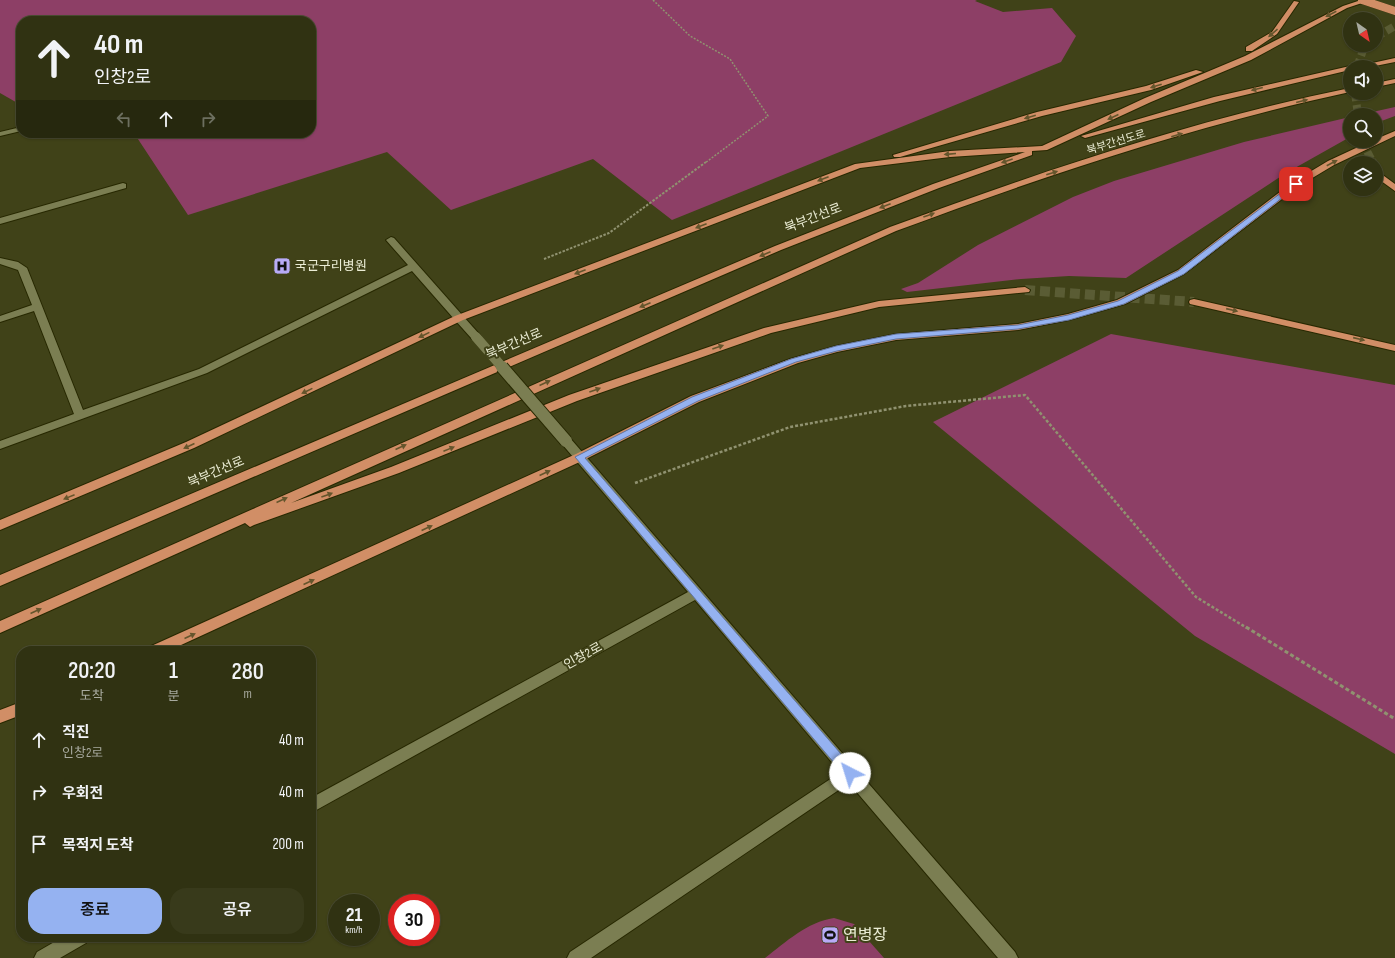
<!DOCTYPE html>
<html lang="ko">
<meta charset="utf-8">
<style>
body{margin:0;font-family:"Sofia Sans Condensed","Noto Sans KR",sans-serif;background:#383a1b;color:#f1f3f6;height:100vh;display:flex;flex-direction:column;font-size:15px;white-space:nowrap}
*{box-sizing:border-box;margin:0}
p{font-size:13px;color:#a8aa9f}
.icon{flex:none;width:22px;height:22px;fill:none;stroke:currentColor;stroke-width:2;stroke-linecap:round;stroke-linejoin:round}
.map{position:relative;flex:1;overflow:hidden}
.panel{position:absolute;left:16px;top:646px;width:300px;height:296px;display:flex;flex-direction:column;background:#303212;border-radius:16px;box-shadow:0 1px 3px #0004,0 0 0 1px #4b4d32}
.panel>*{flex:none}
.guide{position:absolute;left:16px;top:16px;width:300px;height:122px;border-radius:16px;box-shadow:0 1px 3px #0004,0 0 0 1px #4b4d32;background:#303212;color:#f1f3f6;overflow:hidden}
.needle{width:26px;rotate:146deg}
.fabs{position:absolute;left:1343px;top:12px;display:grid;gap:8px}
.fabs a{display:grid;place-items:center;width:40px;height:40px;border-radius:50%;background:#303212;box-shadow:0 1px 3px #0004,0 0 0 1px #4b4d32;font-size:20px}
.speed{position:absolute;left:328px;top:894px;display:flex;gap:8px;font-size:20px;font-weight:700;text-align:center}
.speed>*{display:grid;place-content:center;width:52px;height:52px;border-radius:50%;background:#303212;box-shadow:0 1px 3px #0004,0 0 0 1px #4b4d32;line-height:1}
.speed small{font-size:10px;font-weight:400}
.speed .limit{border:6px solid #d22;background:#fff;color:#111}
.pin{position:absolute;display:grid;place-items:center;width:34px;height:34px;color:#fff;margin:-17px;border-radius:8px;box-shadow:0 2px 6px #0006}
.me{position:absolute;width:44px;margin:-22px;rotate:320deg;stroke-linejoin:round;filter:drop-shadow(0 0 3px #0008)}
.turn{display:flex;align-items:center;gap:14px;height:84px;padding:0 12px;font-size:18px}
.turn .icon{width:52px;height:52px;stroke-width:2.5}
.turn b{display:block;font-size:28px;line-height:34px}
.lanes{display:flex;align-items:center;height:38px;padding:0 12px;background:#0003;justify-content:center;gap:20px;direction:ltr}
.lanes .off{opacity:.35}
.eta{display:flex;justify-content:space-evenly;align-items:center;height:68px;text-align:center}
.eta b{font-size:24px;font-weight:600;line-height:28px}
.action{display:flex;gap:8px;margin-top:auto;padding:8px 12px}
.action a{flex:1;height:46px;border-radius:16px;background:#95b2f1;color:#111;font-size:16px;font-weight:600;line-height:46px;text-align:center}
.action a+a{background:#383a1b;color:#f1f3f6}
ul{padding:0;list-style:none}
li{display:flex;align-items:center;gap:12px;height:52px;padding:0 12px}
li div{flex:1}
li b{display:block;font-size:15px}
li em{font-style:normal}
.map>svg:first-child{display:block}
.green{fill:#8d3f66}
.lines{fill:none;stroke-linecap:round;stroke-linejoin:round}
.highway-tunnel-far1{stroke:#5a5c34;stroke-width:8;stroke-dasharray:8 4;stroke-linecap:butt}
.highway-tunnel{stroke:#5a5c34;stroke-width:10;stroke-dasharray:10 5;stroke-linecap:butt}
.lane-casing{stroke:#272800;stroke-width:2}
.street-casing{stroke:#272800;stroke-width:2}
.highway-casing{stroke:#272800;stroke-width:2}
.path-far3{stroke:#909270;stroke-width:1.5;stroke-dasharray:2 1.5;stroke-linecap:butt}
.path-far2{stroke:#909270;stroke-width:2;stroke-dasharray:2.5 1.5;stroke-linecap:butt}
.path-far1{stroke:#909270;stroke-width:2.5;stroke-dasharray:3 2;stroke-linecap:butt}
.path{stroke:#909270;stroke-width:3;stroke-dasharray:4 2.5;stroke-linecap:butt}
.lane{fill:#7b7e52;fill-rule:evenodd}
.street{fill:#7b7e52;fill-rule:evenodd}
.highway{fill:#d18e66;fill-rule:evenodd}
.street-bridge-far1-casing{stroke:#272800;stroke-width:10;stroke-linecap:butt}
.street-bridge-casing{stroke:#272800;stroke-width:14;stroke-linecap:butt}
.highway-bridge-casing{stroke:#272800;stroke-width:8;stroke-linecap:butt}
.street-bridge-far1{stroke:#7b7e52;stroke-width:10}
.street-bridge{stroke:#7b7e52;stroke-width:12}
.highway-bridge{stroke:#d18e66;stroke-width:8}
.oneway{fill:#64552c}
.route{fill:#95b2f1;stroke:#61749d}
.labels{text-anchor:middle;dominant-baseline:central;stroke-width:4;stroke-linejoin:round;paint-order:stroke}
.far-street-label{font-size:11px;fill:#ebedd5;stroke:#404218}
.street-label{font-size:13px;fill:#ebedd5;stroke:#404218}
.poi-label{font-size:13px;fill:#ebedd5;stroke:#404218;text-anchor:start}
.near-poi-label{font-size:16px;fill:#ebedd5;stroke:#404218;text-anchor:start}
</style>
<div class="map">
<svg width="1395" height="958" viewBox="0 0 1395 958">
<rect width="100%" height="100%" fill="#404218"/>
<path class="green" d="M0,0h977l-2,1 28,11 49,-4 24,28 -15,26 -389,158 -79,-61 -142,51 -64,-58 -199,63 -54,-82h177v-112h-290v84l-21,-12z
M1395,107v9l-19,7v-8h-17z
M1350,117v20l-64,36 -160,105 -57,-2 -48,3 -114,13 -6,-3 17,-6 60,-38 95,-48 41,-16 130,-39z
M1111,334l284,51v369l-200,-118 -262,-214z
M834,918l20,6 30,34h-119c21,-16 42,-36 69,-40z"/>
<g class="lines">
<path class="highway-tunnel-far1" d="M1376,37l19,-11
M1357,67l8,-22
M1355,93l3,22
M1362,141l11,22"/>
<path class="highway-tunnel" d="M1372,162l1,1
M1025,290l169,12"/>
<g class="lane-casing">
<path id="lane" d="M21,127v4l-21,5v-4z
M123,183l3,1v4l-126,36v-6z
M391,237l3,1 69,78 1,2 -1,2h-8l-43,-49 -205,102 -207,76v-8l74,-27 -40,-103 -34,11v-6l32,-11 -14,-35 -18,-6v-6l18,4 9,6 56,142 116,-41 209,-104 -22,-25z
M850,766l5,2 160,184 3,6h-20l-149,-175 -258,175h-24l3,-6z"/>
</g>
<g class="street-casing">
<path id="street" d="M459,315l4,1 17,19 1,2 -1,2h-8l-17,-19 -1,-2 1,-2z
M566,437l4,1 285,330 3,5 -3,5 -5,2 -5,-2 -150,-178 -384,213v-15l377,-206 -126,-148 -2,-3z
M63,937h26l-3,6 -26,15h-26l3,-6z"/>
</g>
<g class="highway-casing">
<path id="highway" d="M1361,0h10l-24,8 -96,52 -100,42 -104,48 -15,1v4l-93,33 -158,62 -781,336v-11l775,-329 158,-62 92,-32 -75,5 -90,11 -397,152 -269,128 -194,82v-10l186,-78 269,-126 400,-152 95,-13 92,-5 103,-48 100,-42 98,-50z
M1294,1l5,1 -22,32 -25,17h-6v-4l26,-15z
M1395,58v4l-25,5h-16z
M1350,66l3,1h-3v3l-130,31 -135,37 -4,-2 133,-39z
M1196,70l7,2 -52,18 -109,26 -142,41h-6l-1,-2 144,-43 109,-26z
M1395,79v4l-19,4v-4z
M1350,88v4c-154,33 -306,84 -454,139l-605,272 100,-36 178,-72 195,-67 115,-27 146,-14 5,3 -1,2 -150,15 -108,26 -194,68 -178,72 -145,52 -4,2 -5,-4 -245,110v-12l890,-394c150,-55 303,-107 460,-139z
M1395,131v5l-61,29 -35,21 -115,88 -59,30 -56,16 -51,10 -122,10 -59,12 -39,11 -99,39 -115,58 -416,191h-21l2,-4 427,-193 115,-58 99,-37 46,-13 60,-12 122,-10 50,-10 49,-14 61,-30 115,-88 35,-21 43,-20h5v-2z
M1380,173l15,11v7l-18,-13v-4z
M1194,299l201,46v6l-205,-47 -1,-2 1,-2z
M21,702v13l-21,8v-13z"/>
</g>
<path class="path-far3" d="M653,0l37,36 40,23 38,57 -63,47"/>
<path class="path-far2" d="M544,259l65,-26 97,-71"/>
<path class="path-far1" d="M635,483l155,-56 116,-21 119,-11 171,202 51,31"/>
<path class="path" d="M1246,627l149,92"/>
<use href="#lane" class="lane"/>
<use href="#street" class="street"/>
<use href="#highway" class="highway"/>
<g class="street-bridge-far1-casing">
<path id="street-bridge-far1" d="M476,337l27,31"/>
</g>
<g class="street-bridge-casing">
<path id="street-bridge" d="M502,367l64,74"/>
</g>
<g class="highway-bridge-casing">
<path id="highway-bridge" d="M1362,0l33,11"/>
</g>
<use href="#street-bridge-far1" class="street-bridge-far1"/>
<use href="#street-bridge" class="street-bridge"/>
<use href="#highway-bridge" class="highway-bridge"/>
</g>
<defs><path id="oneway-solid" d="M-6-.8H1V-3.2L6.5 0L1 3.2V.8H-6Z"/></defs>
<g class="oneway">
<use href="#oneway-solid" transform="translate(1331 14) rotate(153)"/>
<use href="#oneway-solid" transform="translate(1273 33) rotate(139)"/>
<use href="#oneway-solid" transform="translate(1156 86) rotate(162)"/>
<use href="#oneway-solid" transform="translate(1257 89) rotate(166)"/>
<use href="#oneway-solid" transform="translate(1302 101) rotate(-14)"/>
<use href="#oneway-solid" transform="translate(1030 117) rotate(164)"/>
<use href="#oneway-solid" transform="translate(1113 117) rotate(155)"/>
<use href="#oneway-solid" transform="translate(1177 135) rotate(-16)"/>
<use href="#oneway-solid" transform="translate(950 154) rotate(175)"/>
<use href="#oneway-solid" transform="translate(1007 161) rotate(161)"/>
<use href="#oneway-solid" transform="translate(1332 163) rotate(-28)"/>
<use href="#oneway-solid" transform="translate(1052 173) rotate(-18)"/>
<use href="#oneway-solid" transform="translate(823 179) rotate(159)"/>
<use href="#oneway-solid" transform="translate(885 206) rotate(159)"/>
<use href="#oneway-solid" transform="translate(929 215) rotate(-20)"/>
<use href="#oneway-solid" transform="translate(701 226) rotate(159)"/>
<use href="#oneway-solid" transform="translate(765 254) rotate(157)"/>
<use href="#oneway-solid" transform="translate(580 272) rotate(159)"/>
<use href="#oneway-solid" transform="translate(645 305) rotate(157)"/>
<use href="#oneway-solid" transform="translate(1232 310) rotate(13)"/>
<use href="#oneway-solid" transform="translate(424 335) rotate(154)"/>
<use href="#oneway-solid" transform="translate(1359 339) rotate(13)"/>
<use href="#oneway-solid" transform="translate(718 347) rotate(-19)"/>
<use href="#oneway-solid" transform="translate(545 383) rotate(-24)"/>
<use href="#oneway-solid" transform="translate(595 390) rotate(-20)"/>
<use href="#oneway-solid" transform="translate(307 391) rotate(154)"/>
<use href="#oneway-solid" transform="translate(189 446) rotate(156)"/>
<use href="#oneway-solid" transform="translate(401 447) rotate(-24)"/>
<use href="#oneway-solid" transform="translate(449 449) rotate(-22)"/>
<use href="#oneway-solid" transform="translate(545 473) rotate(-25)"/>
<use href="#oneway-solid" transform="translate(327 495) rotate(-20)"/>
<use href="#oneway-solid" transform="translate(69 497) rotate(158)"/>
<use href="#oneway-solid" transform="translate(282 500) rotate(-24)"/>
<use href="#oneway-solid" transform="translate(427 528) rotate(-25)"/>
<use href="#oneway-solid" transform="translate(309 582) rotate(-24)"/>
<use href="#oneway-solid" transform="translate(36 611) rotate(-24)"/>
<use href="#oneway-solid" transform="translate(190 636) rotate(-24)"/>
</g>
<path class="route" d="M1294,183l6,1 -116,90 -60,30 -55,16 -51,9 -122,10 -59,12 -41,11 -98,39 -113,57 269,311 2,4 -2,4 -4,1 -4,-1 -271,-320 117,-60 99,-38 45,-13 60,-12 122,-9 50,-10 50,-14 60,-30z"/>
<defs>
<g id="hospital-square" transform="scale(0.9)"><rect x="-9" y="-9" width="18" height="18" rx="4" fill="#b8abf7" stroke="#404218"/><path d="M-5-5h3v3.5h4V-5h3V5h-3V1.5h-4V5h-3Z" fill="#111"/></g>
<g id="stadium-square" transform="scale(0.9)"><rect x="-9" y="-9" width="18" height="18" rx="4" fill="#b8abf7" stroke="#404218"/><path d="M0-5a6.5 5 0 1 0 0 10a6.5 5 0 1 0 0-10ZM-3.5-1.8h7v3.6h-7Z" fill="#111"/></g>
</defs>
<g fill-rule="evenodd">
<use href="#hospital-square" x="282" y="266"/>
<use href="#stadium-square" x="830" y="935"/>
</g>
<g class="labels">
<g class="far-street-label">
<text transform="translate(1116 142) rotate(-17)">북부간선도로</text>
</g>
<g class="street-label">
<text transform="translate(813 218) rotate(-21)">북부간선로</text>
<text transform="translate(514 344) rotate(-23)">북부간선로</text>
<text transform="translate(216 472) rotate(-23)">북부간선로</text>
<text transform="translate(583 656) rotate(-29)">인창2로</text>
</g>
<g class="poi-label">
<text x="295" y="266">국군구리병원</text>
</g>
<g class="near-poi-label">
<text x="843" y="935">연병장</text>
</g>
</g>
</svg>
<div class="fabs">
<a><svg class="needle" viewBox="-14 -14 28 28"><path d="M0-13l5 13h-10z" fill="#e53935"/><path d="M0 13l5-13h-10z" fill="#a8aa9f"/></svg></a>
<a><svg class="icon" aria-label="sound" viewBox="0 0 24 24"><path d="M4 9h4l5-4v14l-5-4H4zM17 9q2 3 0 6"/></svg></a>
<a><svg class="icon" aria-label="search" viewBox="0 0 24 24"><circle cx="10" cy="10" r="6"/><path d="M15 15l6 6"/></svg></a>
<a><svg class="icon" aria-label="layers" viewBox="0 0 24 24"><path d="M12 4l9 5-9 5-9-5zM3 14l9 5 9-5"/></svg></a>
</div>
<div class="speed"><div>21<small>km/h</small></div><div class="limit">30</div></div>
<div class="pin" style="left:1296px;top:184px;background:#d93025"><svg class="icon" aria-label="arrive" viewBox="0 0 24 24"><path d="M6 21V4h12l-3 4 3 4H6"/></svg></div>
<svg class="me" style="left:850px;top:773px" viewBox="-20 -20 40 40"><circle r="19" fill="#fff"/><path d="M0-13L10 11 0 6-10 11z" fill="#95b2f1"/></svg>
<div class="guide">
<div class="turn"><svg class="icon" aria-label="ahead" viewBox="0 0 24 24"><path d="M12 20V5M6 11l6-6 6 6"/></svg><div><b>40 m</b>인창2로</div></div>
<div class="lanes"><svg class="icon off" aria-label="left" viewBox="0 0 24 24"><path d="M17 20v-9H6M10 6l-5 5 5 5"/></svg><svg class="icon" aria-label="ahead" viewBox="0 0 24 24"><path d="M12 20V5M6 11l6-6 6 6"/></svg><svg class="icon off" aria-label="right" viewBox="0 0 24 24"><path d="M7 20v-9h11M14 6l5 5-5 5"/></svg></div>
</div>
<section class="panel">
<div class="eta">
<div><b>20:20</b><p>도착</p></div>
<div><b>1</b><p>분</p></div>
<div><b>280</b><p>m</p></div>
</div>
<ul>
<li><svg class="icon" aria-label="ahead" viewBox="0 0 24 24"><path d="M12 20V5M6 11l6-6 6 6"/></svg><div><b>직진</b><p>인창2로</p></div><em>40 m</em></li>
<li><svg class="icon" aria-label="right" viewBox="0 0 24 24"><path d="M7 20v-9h11M14 6l5 5-5 5"/></svg><div><b>우회전</b></div><em>40 m</em></li>
<li><svg class="icon" aria-label="arrive" viewBox="0 0 24 24"><path d="M6 21V4h12l-3 4 3 4H6"/></svg><div><b>목적지 도착</b></div><em>200 m</em></li>
</ul>
<div class="action"><a>종료</a><a>공유</a></div>
</section>
</div>
